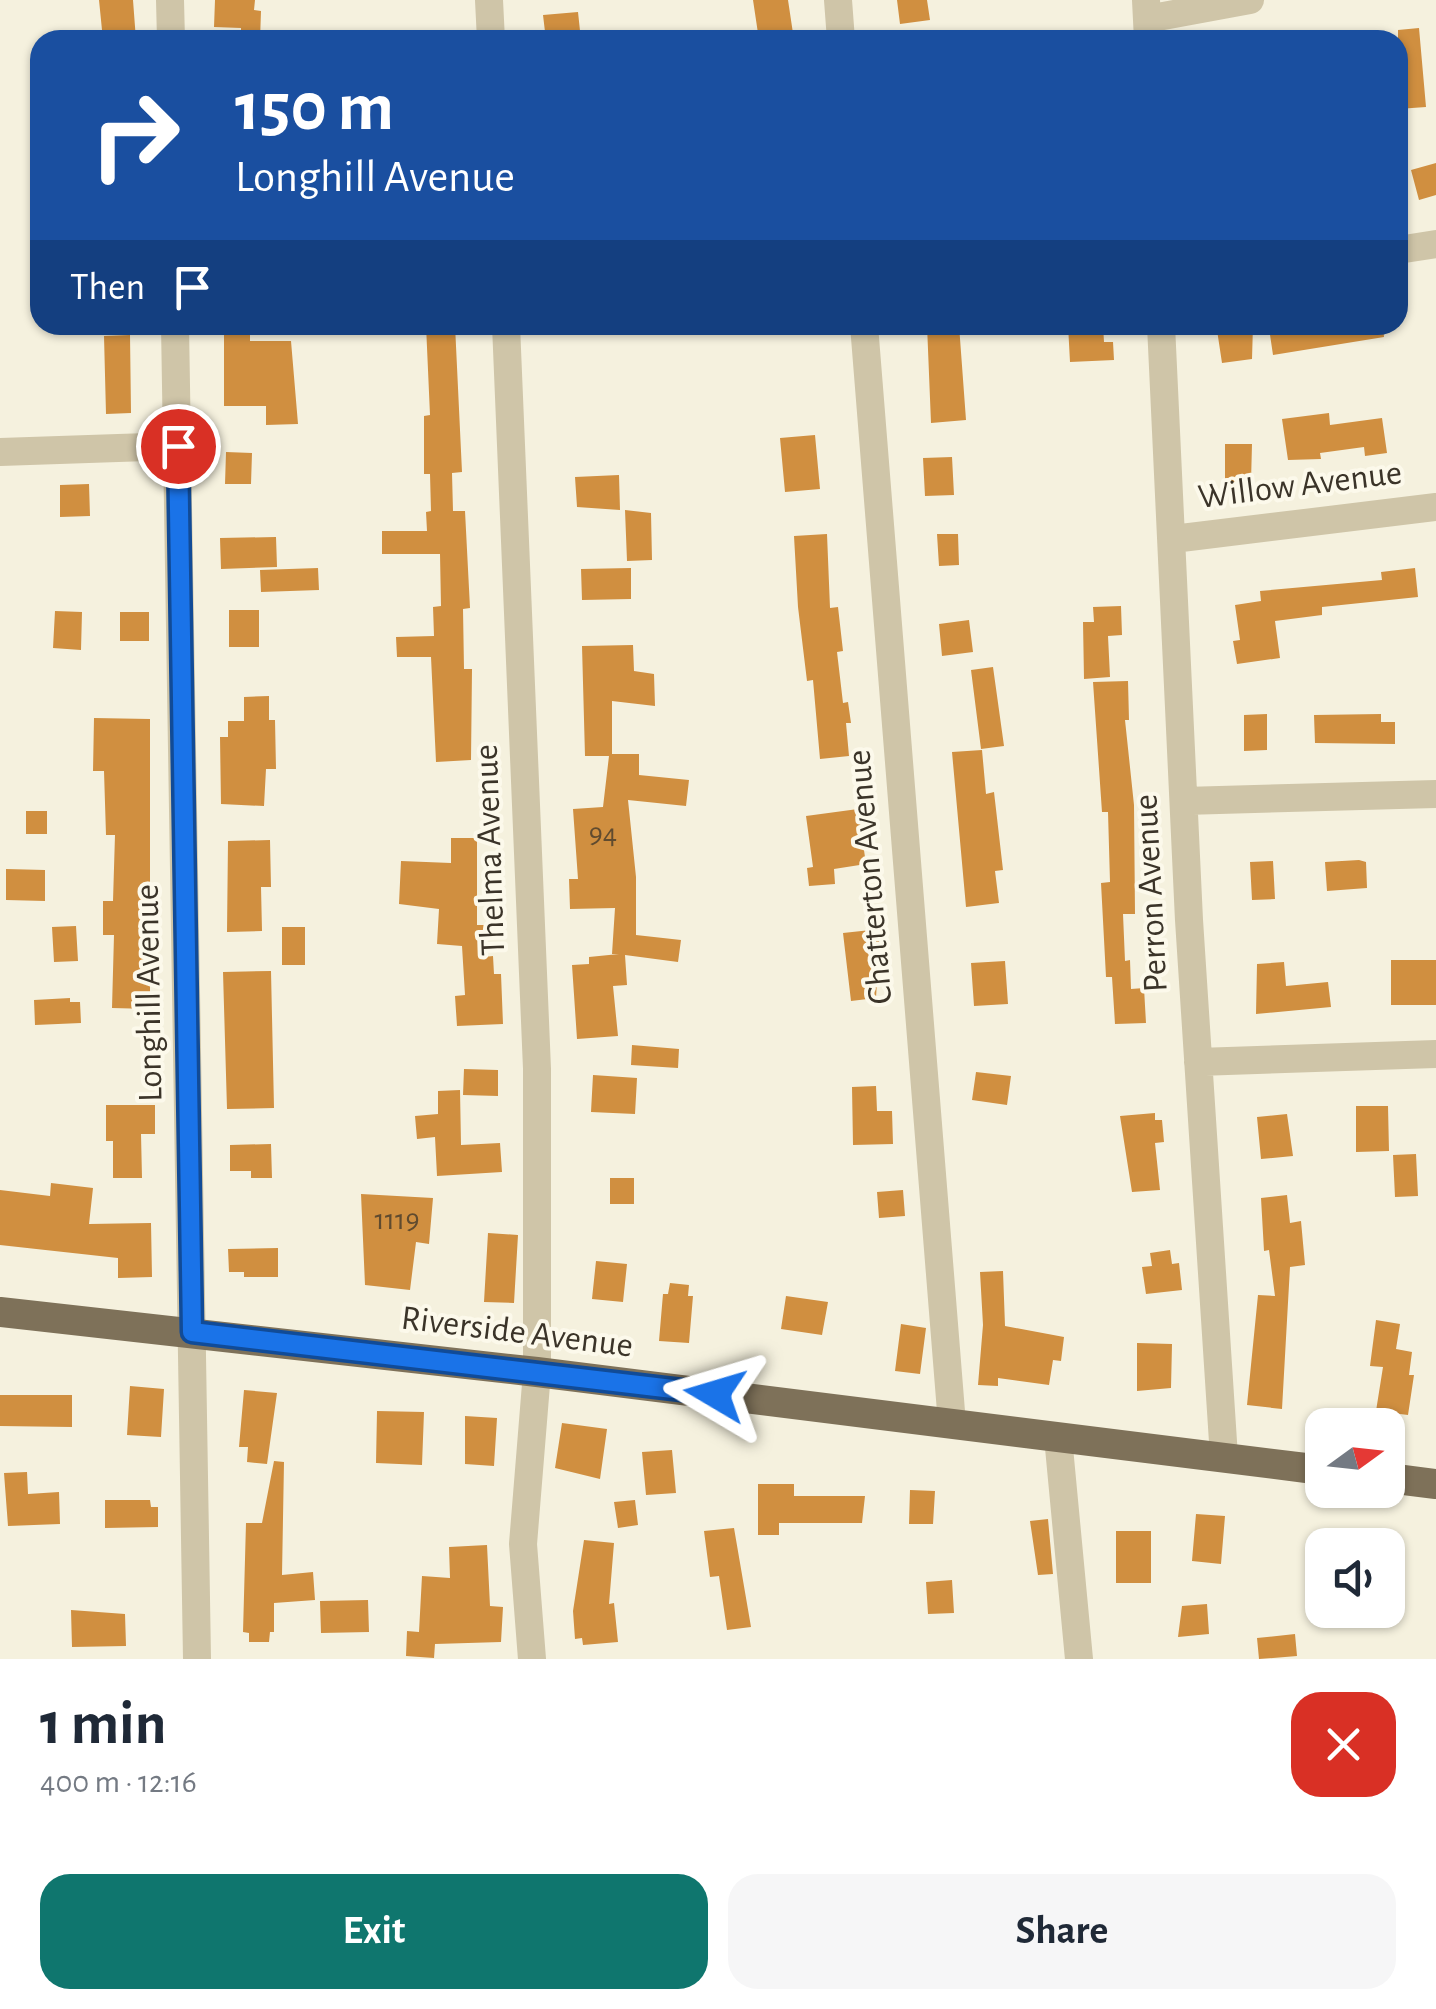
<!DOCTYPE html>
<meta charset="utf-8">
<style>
body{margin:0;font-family:"Alegreya Sans",sans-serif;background:#f6f6f7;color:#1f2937;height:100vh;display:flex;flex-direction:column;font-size:38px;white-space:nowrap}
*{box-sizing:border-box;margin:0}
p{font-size:32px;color:#747a83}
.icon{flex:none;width:55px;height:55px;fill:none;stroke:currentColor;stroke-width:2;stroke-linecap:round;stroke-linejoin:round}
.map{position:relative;height:1659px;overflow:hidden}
.side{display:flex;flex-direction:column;background:#fff;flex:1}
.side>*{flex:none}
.guide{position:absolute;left:30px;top:30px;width:1378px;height:305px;border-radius:30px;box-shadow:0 2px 8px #0004;background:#1a4fa0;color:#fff;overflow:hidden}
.needle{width:65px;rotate:75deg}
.buttons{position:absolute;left:1305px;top:1408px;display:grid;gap:20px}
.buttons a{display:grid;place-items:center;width:100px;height:100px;border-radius:20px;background:#fff;box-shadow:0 2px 8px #0004;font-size:50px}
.pin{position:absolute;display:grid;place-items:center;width:85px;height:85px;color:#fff;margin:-42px;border:5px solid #fff;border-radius:50%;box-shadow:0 2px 10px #0007}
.me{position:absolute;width:110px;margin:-55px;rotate:277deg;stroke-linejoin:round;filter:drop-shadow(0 0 8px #0008)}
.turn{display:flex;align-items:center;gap:35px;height:210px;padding:0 40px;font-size:45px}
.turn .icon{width:130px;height:130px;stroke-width:2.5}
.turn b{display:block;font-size:70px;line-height:85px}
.then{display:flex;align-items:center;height:95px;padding:0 40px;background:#0003;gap:20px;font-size:38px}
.round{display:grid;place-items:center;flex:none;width:105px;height:105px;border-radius:30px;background:#f6f6f7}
.overview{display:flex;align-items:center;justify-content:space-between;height:170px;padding:0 40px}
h1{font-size:60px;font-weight:700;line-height:75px}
.primary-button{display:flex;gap:20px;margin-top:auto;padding:20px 40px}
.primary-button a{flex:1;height:115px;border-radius:30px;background:#0f766e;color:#fff;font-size:40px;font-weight:700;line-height:115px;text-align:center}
.primary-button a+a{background:#f6f6f7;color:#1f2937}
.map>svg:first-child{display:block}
.building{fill:#d08f40}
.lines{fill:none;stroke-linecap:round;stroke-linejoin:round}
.minor{stroke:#cfc5a8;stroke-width:28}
.major{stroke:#7e7159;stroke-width:30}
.route-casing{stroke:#114b97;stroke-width:25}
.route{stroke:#1a73e8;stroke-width:18}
.labels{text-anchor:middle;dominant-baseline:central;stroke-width:8;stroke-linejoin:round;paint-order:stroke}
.number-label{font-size:30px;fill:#604b2f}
.street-label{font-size:35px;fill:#3b3429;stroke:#fcf9eb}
</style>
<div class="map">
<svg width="1436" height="1659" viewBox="0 0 1436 1659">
<rect width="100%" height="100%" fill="#f5f1de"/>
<path class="building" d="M99,0h34l3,40h-33z
M215,0h40l-1,10 7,1 -1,29h-19v-12l-27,-1z
M753,0h35l6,40h-35z
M897,0h30l3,20 -30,4z
M578,12l3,28h-35l-3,-25z
M1419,28l7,79 -28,2v-79z
M1436,163v32l-17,5 -8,-30z
M224,325h26v16h41l7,83 -32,1v-19h-42z
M426,325h29l7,147 -10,1 1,38h12l5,97 -7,1 1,60h8l-1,91 -35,2 -5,-105h-34l-1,-20 38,-1 -1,-29 8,-1 -1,-52h-58v-23h45l-1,-19 5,-1 -1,-37h-6v-58l6,-1z
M927,325h32l7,95 -35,3z
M1068,325h35l1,17h9l1,18 -44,2z
M1226,325h27l-1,34 -30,4 -5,-33z
M1290,325h93l1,12 -111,18 -4,-27z
M130,335l1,78 -25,1 -2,-78z
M1329,413l1,12 52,-7 5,35 -22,3 -1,-9 -44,6 1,6 -33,1 -6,-41z
M815,435l5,54 -35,3 -5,-54z
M1225,444h27l-1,38h-26z
M226,452l26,1 -1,31h-26z
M952,457l2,38 -29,1 -2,-38z
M619,475l1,35 -43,-3 -2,-30z
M89,484l1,32 -30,1v-32z
M625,510l26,3 1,47 -25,1z
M827,534l3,74 8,-1 5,44 -6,1 6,51 5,-1 3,21h-5l3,33 -29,3 -7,-79 -6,1 -9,-74 -4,-71z
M937,534h21l1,31 -20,1z
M276,537l1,30 -56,2 -1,-31z
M318,568l1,22 -58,2 -1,-22z
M631,568v31l-49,1 -1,-31z
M1415,568l3,29 -96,10v8l-47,6 5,37 -43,6 -4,-23 7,-1 -5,-35 26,-4 -1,-10 122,-11 -1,-8z
M1121,606l1,29 -14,1 2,41 -26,2 -1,-57h11l-1,-15z
M229,610h30v37h-30z
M55,611l27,1 -1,38 -28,-2z
M120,612h29v29h-29z
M969,620l4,32 -31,4 -3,-32z
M633,645l1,26 20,3 1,32 -43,-5v53h27v21l50,5 -3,26 -58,-6 8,77v58l45,5 -3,22 -53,-7 2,30 -14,1 5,50 -41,3 -5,-74 17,-1v-7l30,-3h-7l3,-46 -45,1 -1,-30h9l-5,-70 30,-2 6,-51h-24l-3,-110z
M993,667l11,79 -23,3 -10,-79z
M1128,681l1,39h-4l9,85 1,109h-12l2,47 5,-1 1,29 13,-1 2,35 -31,1 -3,-47h-6l-5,-94 9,-1 -2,-70h-6l-9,-130z
M269,696v24h6l1,49h-10l-2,37 -43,-2 -1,-67h8v-16h16v-24z
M1267,714v36l-23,1v-36z
M1381,714v8h14v22l-80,-1 -1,-28z
M94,718l56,1v290l-38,-1 2,-73h-11v-34h10l2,-66h-9l-2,-64h-11z
M982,750l4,44 8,-2 9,78 -8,1 4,32 -33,4 -14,-155z
M858,809l8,55 -32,5 1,15 -26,2 -2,-18 6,-1 -7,-51z
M26,811h21v23h-21z
M451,838h26v87h9l-2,32 9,-1 1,18h7l2,50 -46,2 -2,-30 10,-1 -3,-49 -25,-2 2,-35 -40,-5 2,-43 50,2z
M270,840l1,47h-10l1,44 -35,1 1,-91z
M1359,860l7,2 1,26 -40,3 -2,-29z
M1273,861l2,38 -23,1 -2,-38z
M6,869l39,1v31l-39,-1z
M76,926l2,35 -24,1 -2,-35z
M282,927h23v38h-23z
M880,929l-4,69 -25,3 -8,-68z
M1391,960h45v45h-45z
M1005,961l3,43 -34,2 -3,-43z
M1284,962l2,24 42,-4 3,25 -75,7 1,-50z
M271,971l3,137 -47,1 -4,-137z
M70,998v4h10l1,21 -46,2 -1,-25z
M632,1045l47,4 -1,19 -47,-3z
M464,1069l34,1v26l-35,-1z
M976,1072l35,4 -4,29 -35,-5z
M593,1075l44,3 -2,36 -44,-2z
M876,1086l1,25h15l1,33 -40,1 -1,-58z
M460,1090l1,55 39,-2 2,29 -65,4 -2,-39 -18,2 -2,-23 23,-2v-23z
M106,1105h49v29h-14l1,44h-29v-37h-7z
M1356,1106h32l1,45 -33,1z
M1155,1113v7h7l2,22 -9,1 5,47 -28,2 -12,-76z
M1287,1114l6,42 -32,3 -4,-42z
M271,1144l1,34h-21v-7h-21v-26z
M1416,1154l2,42 -23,1 -2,-42z
M610,1178h24v26h-24z
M51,1183l42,5 -4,36 62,-1 1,54 -34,1v-20l-118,-13v-55l50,6z
M903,1190l2,26 -26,2 -2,-26z
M361,1194l72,4 -4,46 -13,-2 -6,48 -45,-5z
M1287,1195l3,28 11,-2 4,44 -15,2 -8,142 -35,-4 11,-110 17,1 -6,-46 -5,1 -3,-53z
M488,1233l30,2 -4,68 -30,-1z
M278,1248v29h-34v-5h-15l-1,-23z
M1170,1250l2,14 7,-1 3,27 -36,4 -4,-27 10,-1 -2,-13z
M596,1261l31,3 -4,38 -31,-3z
M1003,1271l2,55 59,11 -3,24 -8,-1 -4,25 -51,-7v8l-20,-1 5,-60 -3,-53z
M670,1283l19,2 -1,11h5l-4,47 -30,-2 4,-47h5z
M786,1296l42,6 -6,33 -41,-6z
M1376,1320l24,4 -4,25 16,3 -3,23h5l-6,40 -32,-4 7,-44 -13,-1z
M901,1324l25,4 -6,46 -25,-3z
M1137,1343l35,1 -1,44 -34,3z
M130,1386l34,3 -3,48 -34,-2z
M244,1390l33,3 -10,71 -20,-2 1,-15h-9z
M0,1395h72v32l-72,-1z
M377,1411l47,1 -2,53 -46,-2z
M465,1416l32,2 -3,48 -29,-2z
M562,1423l45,6 -7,50 -45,-11z
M672,1450l4,43 -30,2 -4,-43z
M274,1461l10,1 -2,113 31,-3 2,28 -41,3v29h-4l-1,10h-20v-9l-6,-1 3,-109h16z
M27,1472l1,22 31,-2 1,32 -52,2 -4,-53z
M758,1484h36v12h71l-3,27h-83v12h-21z
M910,1490l25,1 -2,33h-24z
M105,1500h45l1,7h7v20l-53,1z
M635,1500l3,25 -20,3 -4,-26z
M1196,1514l29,2 -4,48 -29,-3z
M1048,1519l5,55 -15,1 -8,-54z
M734,1528l17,99 -24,3 -8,-54 -9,1 -6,-46z
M1116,1531h35v52h-35z
M584,1540l30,3 -5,61 5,-1 4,39 -35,3 -1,-7 -7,1 -2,-28z
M487,1545l3,61 13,1 -2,35 -66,2 -1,14 -28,-2 1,-25 12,1 3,-56 28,2 -1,-31z
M952,1580l2,33 -26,1 -2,-32z
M368,1600l1,32 -48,1 -1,-32z
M1207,1604l2,30 -31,3 4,-31z
M71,1610l54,4 1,32 -54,1z
M1295,1634l2,22 -38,3 -2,-21z"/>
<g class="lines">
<path class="minor" d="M170,0l1,40
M489,0l2,40
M838,0l3,40
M1146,0l2,40
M1147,19l103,-19
M1398,250l38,-6
M175,325l22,1334
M506,325l31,744v303l-14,172 9,115
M864,325l88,1099
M1161,325l28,595 35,537
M0,452l177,-6
M1173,539l263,-32
M1184,801l252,-7
M1198,1062l238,-8
M1058,1437l21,222"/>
<path class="major" d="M0,1312l537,60 785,98
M1388,1478l48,6"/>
</g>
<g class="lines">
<g class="route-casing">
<path id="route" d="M178,446l14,886 523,62"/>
</g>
<use href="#route" class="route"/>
</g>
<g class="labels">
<g class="number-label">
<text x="603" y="834">94</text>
<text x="397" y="1220">1119</text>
</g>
<g class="street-label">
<text transform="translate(1300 485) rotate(-7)">Willow Avenue</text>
<text transform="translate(490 850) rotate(-92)">Thelma Avenue</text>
<text transform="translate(870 877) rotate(-95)">Chatterton Avenue</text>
<text transform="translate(1151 893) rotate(-93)">Perron Avenue</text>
<text transform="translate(149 993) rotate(-91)">Longhill Avenue</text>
<text transform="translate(517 1332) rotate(7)">Riverside Avenue</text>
</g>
</g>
</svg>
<div class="buttons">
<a><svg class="needle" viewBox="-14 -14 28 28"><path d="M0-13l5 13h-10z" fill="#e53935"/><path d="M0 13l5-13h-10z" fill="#747a83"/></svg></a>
<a><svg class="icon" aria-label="sound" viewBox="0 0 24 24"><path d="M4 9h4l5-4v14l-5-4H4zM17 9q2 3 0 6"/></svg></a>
</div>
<div class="pin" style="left:178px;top:446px;background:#d93025"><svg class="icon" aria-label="arrive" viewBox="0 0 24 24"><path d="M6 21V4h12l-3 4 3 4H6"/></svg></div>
<svg class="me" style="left:715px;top:1394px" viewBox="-20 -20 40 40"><path d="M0-17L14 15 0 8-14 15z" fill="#1a73e8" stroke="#fff" stroke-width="4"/></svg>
<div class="guide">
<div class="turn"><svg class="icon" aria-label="right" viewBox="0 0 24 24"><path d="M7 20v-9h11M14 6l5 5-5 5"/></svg><div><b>150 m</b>Longhill Avenue</div></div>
<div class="then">Then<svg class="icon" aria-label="arrive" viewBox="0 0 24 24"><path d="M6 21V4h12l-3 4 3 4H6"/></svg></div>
</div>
</div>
<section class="side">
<div class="overview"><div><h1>1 min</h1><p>400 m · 12:16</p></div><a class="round" style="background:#d93025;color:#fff"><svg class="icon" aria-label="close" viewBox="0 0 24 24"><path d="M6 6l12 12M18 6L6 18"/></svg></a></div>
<div class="primary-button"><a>Exit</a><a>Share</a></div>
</section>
